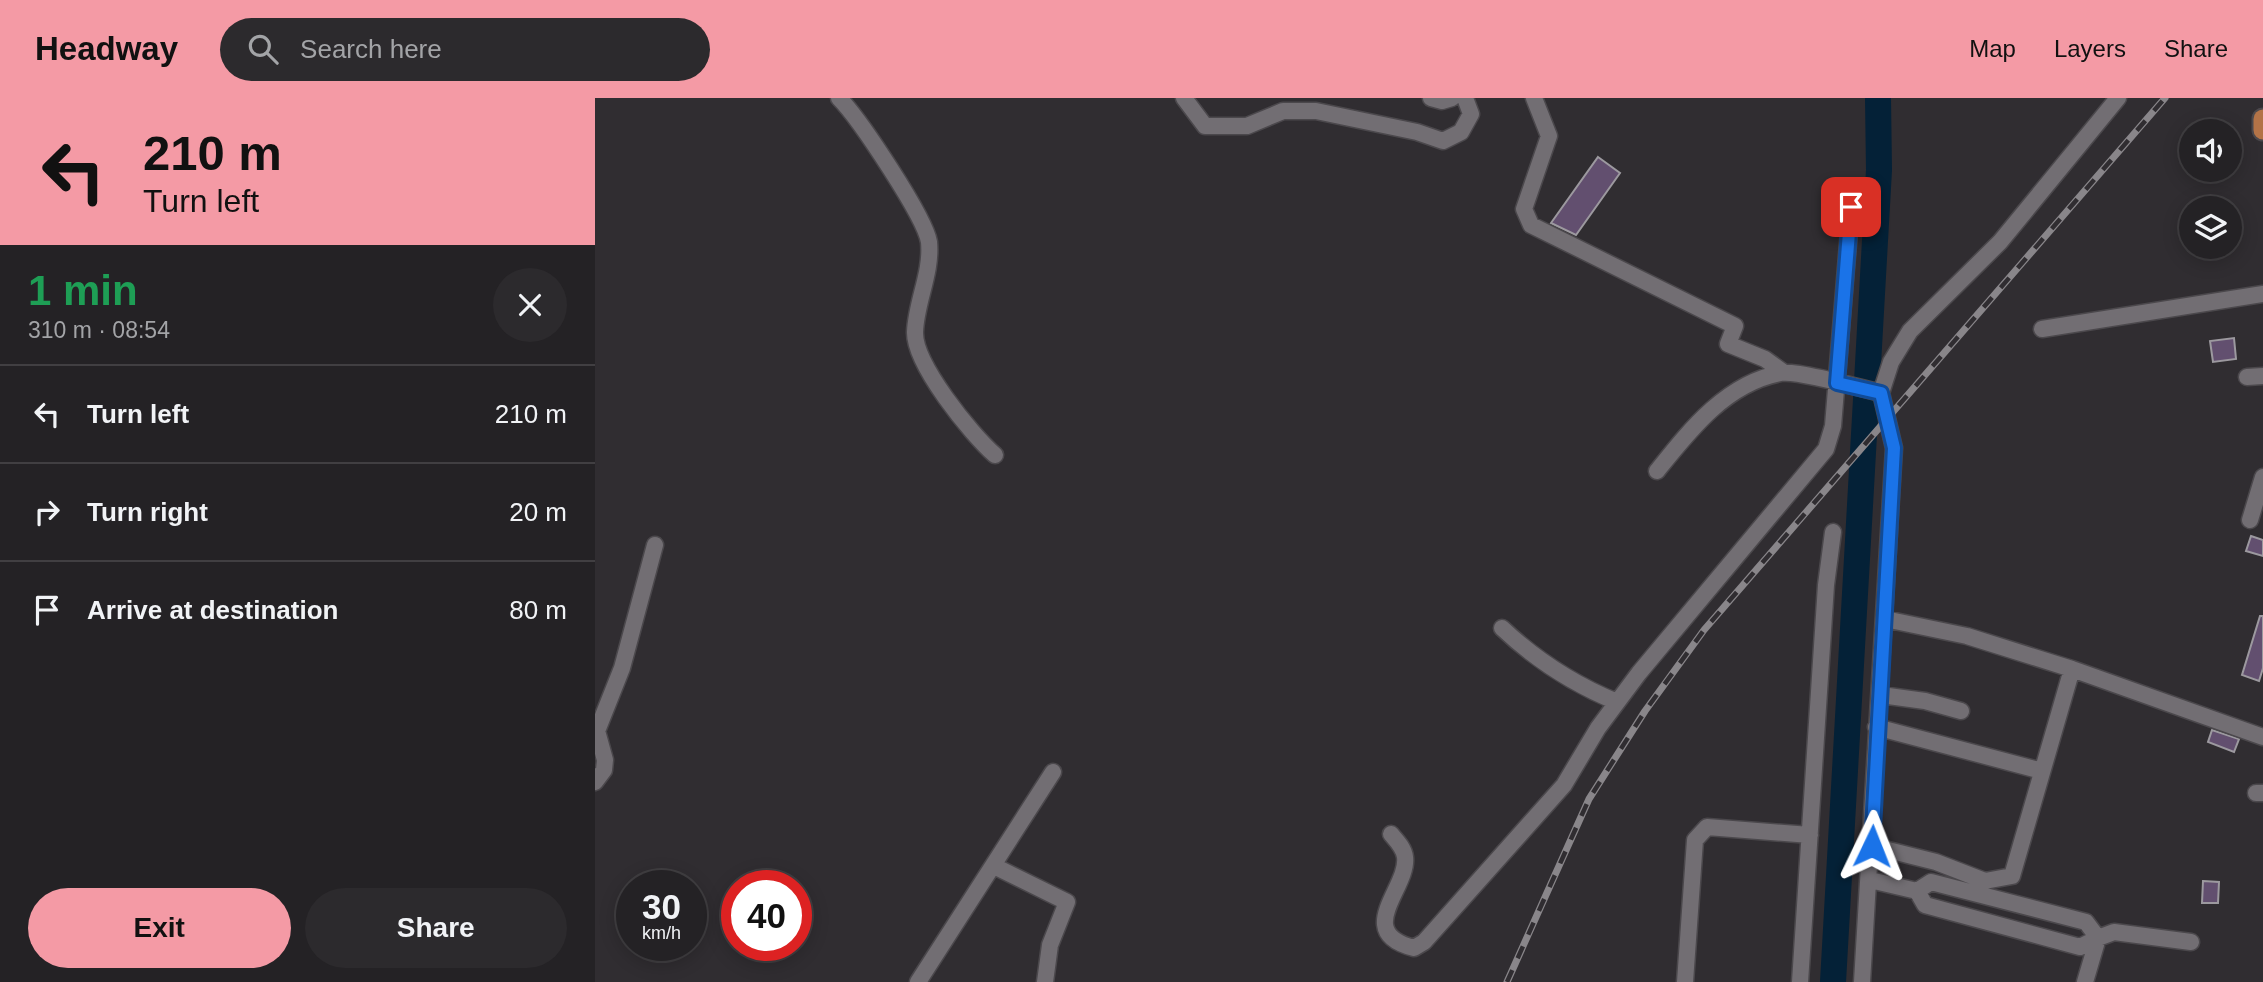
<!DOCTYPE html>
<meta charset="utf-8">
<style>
body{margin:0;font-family:Helvetica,sans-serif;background:#2c2a2d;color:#f1f3f6;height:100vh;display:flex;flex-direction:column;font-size:26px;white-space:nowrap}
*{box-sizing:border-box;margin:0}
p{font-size:23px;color:#a3a4a7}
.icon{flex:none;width:38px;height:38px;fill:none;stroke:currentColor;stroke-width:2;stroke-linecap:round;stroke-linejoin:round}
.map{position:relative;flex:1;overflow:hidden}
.details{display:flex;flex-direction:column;background:#242225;width:595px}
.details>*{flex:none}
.top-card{background:#f49aa5;color:#111;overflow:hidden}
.tools{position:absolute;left:1584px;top:21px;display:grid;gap:14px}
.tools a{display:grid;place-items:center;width:63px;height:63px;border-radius:50%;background:#242225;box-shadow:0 4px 18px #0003,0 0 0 2px #413f42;font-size:35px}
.speed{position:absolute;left:21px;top:772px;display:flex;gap:14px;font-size:35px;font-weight:700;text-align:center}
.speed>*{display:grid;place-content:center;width:91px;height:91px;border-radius:50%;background:#242225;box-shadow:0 4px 18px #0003,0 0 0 2px #413f42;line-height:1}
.speed small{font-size:18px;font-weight:400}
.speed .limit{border:10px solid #d22;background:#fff;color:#111}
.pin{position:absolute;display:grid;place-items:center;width:60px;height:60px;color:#fff;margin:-30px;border-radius:14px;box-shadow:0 4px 10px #0006}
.me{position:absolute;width:77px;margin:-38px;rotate:2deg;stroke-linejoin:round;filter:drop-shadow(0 0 5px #0008)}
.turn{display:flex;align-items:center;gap:24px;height:147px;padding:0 28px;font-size:32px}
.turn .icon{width:91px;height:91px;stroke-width:2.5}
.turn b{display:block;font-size:49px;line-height:60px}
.round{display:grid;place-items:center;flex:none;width:74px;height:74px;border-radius:37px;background:#2c2a2d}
.overview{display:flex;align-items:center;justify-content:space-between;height:119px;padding:0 28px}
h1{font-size:42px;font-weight:600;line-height:52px;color:#1e9e55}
.cta{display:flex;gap:14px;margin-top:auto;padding:14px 28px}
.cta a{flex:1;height:80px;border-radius:42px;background:#f49aa5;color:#111;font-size:28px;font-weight:600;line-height:80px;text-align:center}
.cta a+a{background:#2c2a2d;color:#f1f3f6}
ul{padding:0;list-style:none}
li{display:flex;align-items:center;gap:21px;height:98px;padding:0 28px;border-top:2px solid #413f42}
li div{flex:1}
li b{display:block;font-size:26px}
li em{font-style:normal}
header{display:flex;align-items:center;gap:42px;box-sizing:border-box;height:98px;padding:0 35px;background:#f49aa5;color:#111}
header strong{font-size:33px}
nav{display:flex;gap:38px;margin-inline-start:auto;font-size:24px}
.search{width:490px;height:63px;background:#2c2a2d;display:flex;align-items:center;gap:18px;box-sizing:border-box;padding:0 24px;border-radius:38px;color:#a3a4a7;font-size:26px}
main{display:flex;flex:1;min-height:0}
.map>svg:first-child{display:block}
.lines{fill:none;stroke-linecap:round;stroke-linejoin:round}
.river{stroke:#042137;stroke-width:26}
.building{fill:#624f6f;stroke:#9c999f;stroke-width:2}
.minor-casing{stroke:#4b484c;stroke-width:19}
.major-casing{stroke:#4b484c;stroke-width:23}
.minor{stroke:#726e73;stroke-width:16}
.major{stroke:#b37347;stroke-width:19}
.rail-casing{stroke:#89868a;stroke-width:7}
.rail{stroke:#302d31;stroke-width:4.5;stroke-dasharray:13;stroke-linecap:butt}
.route-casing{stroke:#114b97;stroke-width:18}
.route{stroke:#1a73e8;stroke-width:12}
</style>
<header>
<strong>Headway</strong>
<div class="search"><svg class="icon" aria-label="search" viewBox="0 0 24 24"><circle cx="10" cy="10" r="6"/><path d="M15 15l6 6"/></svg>Search here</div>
<nav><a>Map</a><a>Layers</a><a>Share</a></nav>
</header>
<main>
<section class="details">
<div class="top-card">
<div class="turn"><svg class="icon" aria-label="left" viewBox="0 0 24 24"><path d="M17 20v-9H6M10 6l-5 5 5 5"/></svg><div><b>210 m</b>Turn left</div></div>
</div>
<div class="overview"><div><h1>1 min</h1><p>310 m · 08:54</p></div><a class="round"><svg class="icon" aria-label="close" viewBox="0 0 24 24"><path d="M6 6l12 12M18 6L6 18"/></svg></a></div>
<ul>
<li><svg class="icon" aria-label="left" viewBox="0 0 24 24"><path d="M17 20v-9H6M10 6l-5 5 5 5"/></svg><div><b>Turn left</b></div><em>210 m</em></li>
<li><svg class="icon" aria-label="right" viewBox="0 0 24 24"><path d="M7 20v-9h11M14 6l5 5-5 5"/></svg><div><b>Turn right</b></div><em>20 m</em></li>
<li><svg class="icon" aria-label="arrive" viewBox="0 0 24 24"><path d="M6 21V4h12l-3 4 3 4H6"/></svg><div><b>Arrive at destination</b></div><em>80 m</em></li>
</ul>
<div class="cta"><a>Exit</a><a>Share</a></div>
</section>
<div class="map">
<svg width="1668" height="884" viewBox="0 0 1668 884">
<rect width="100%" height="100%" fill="#302d31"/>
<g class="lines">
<path class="river" d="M1238,884l46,-812 -1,-72"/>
</g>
<path class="building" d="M1003,59l22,16 -44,62 -25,-12z
M1639,240l2,21 -23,3 -3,-21z
M1656,438l12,4v16l-17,-5z
M1665,518h3v52l-4,13 -17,-6z
M1617,632l27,9 -5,13 -26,-10z
M1608,783l16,1 -1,21h-16z"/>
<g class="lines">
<g class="minor-casing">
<path id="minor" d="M244,0c20,20 86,119 90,144 3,31 -13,60 -14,90 -1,32 56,102 80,123
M589,0l21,28h42l36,-15h33l101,21 26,9 18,-9 10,-18 -6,-16
M836,0l11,3 10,-3
M939,0l15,38 -25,73 7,16 204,101 -7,18 37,15 18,13
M1447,231l221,-35
M1652,279l16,-1
M1062,373c32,-40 69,-88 124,-98 16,-3 80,15 100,20
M1655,422l13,-43
M1290,521l82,17 105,33 191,68
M907,530c35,33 71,56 115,74
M1286,597l44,6 36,10
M1281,629l166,44
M0,684l9,-12 1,-10 -8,-29 25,-63 33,-123
M1661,695h7
M796,736c6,7 13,14 14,23 4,31 -53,75 9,91l10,-6 140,-157 34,-57 41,-55 187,-224 7,-23 18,-219
M1277,748l64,16 49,19 27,-5 60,-207
M399,768l73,36 -17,43 -5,37
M1275,782l47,11 8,14 155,42 18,-9 -12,-16 -155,-40 -14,9
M323,884l135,-210
M1090,884l10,-142 12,-13 103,8
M1205,884l26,-397 7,-53
M1267,884l32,-534 -13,-55 10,-31 19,-31 90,-89 118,-144
M1490,884l13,-44 16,-6 77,10"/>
</g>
<g class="major-casing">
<path id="major" d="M1668,21v11"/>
</g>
<use href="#minor" class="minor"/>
<use href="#major" class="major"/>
<g class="rail-casing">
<path id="rail" d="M912,884l82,-183 56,-88 59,-81 461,-532"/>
</g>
<use href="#rail" class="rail"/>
</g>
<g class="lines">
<g class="route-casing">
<path id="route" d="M1256,109l-14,176 44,10 13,55 -22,398"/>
</g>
<use href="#route" class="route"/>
</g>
</svg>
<div class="tools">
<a><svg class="icon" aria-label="sound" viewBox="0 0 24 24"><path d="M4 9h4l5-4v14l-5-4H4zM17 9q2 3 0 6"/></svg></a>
<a><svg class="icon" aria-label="layers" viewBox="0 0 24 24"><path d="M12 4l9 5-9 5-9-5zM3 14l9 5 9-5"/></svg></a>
</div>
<div class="speed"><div>30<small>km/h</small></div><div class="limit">40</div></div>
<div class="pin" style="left:1256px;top:109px;background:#d93025"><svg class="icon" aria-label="arrive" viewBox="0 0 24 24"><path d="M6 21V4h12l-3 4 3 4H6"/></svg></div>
<svg class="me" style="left:1277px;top:748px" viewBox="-20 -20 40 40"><path d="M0-17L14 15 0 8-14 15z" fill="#1a73e8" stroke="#fff" stroke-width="4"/></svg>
</div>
</main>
